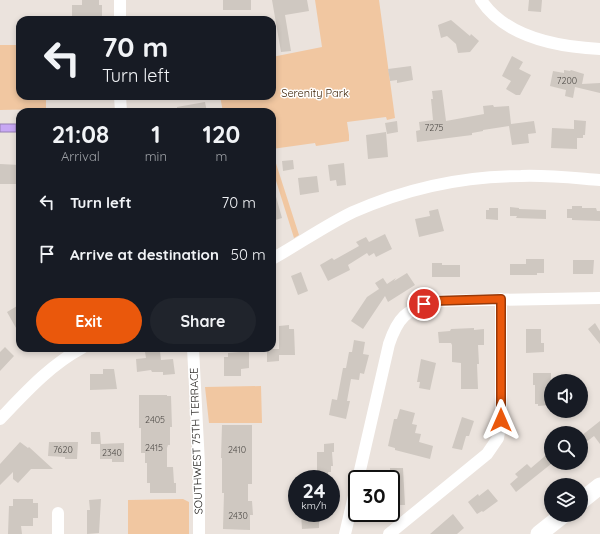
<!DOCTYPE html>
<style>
body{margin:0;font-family:Quicksand,sans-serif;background:#20242c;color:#f1f3f6;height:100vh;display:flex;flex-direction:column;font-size:15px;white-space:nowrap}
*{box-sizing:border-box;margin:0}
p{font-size:13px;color:#9ea1a6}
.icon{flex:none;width:22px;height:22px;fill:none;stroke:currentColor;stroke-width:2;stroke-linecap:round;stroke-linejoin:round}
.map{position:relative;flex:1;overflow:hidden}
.side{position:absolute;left:16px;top:108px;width:260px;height:244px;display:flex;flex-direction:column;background:#171b24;border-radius:12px;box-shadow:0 2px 6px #0003}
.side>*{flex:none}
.guide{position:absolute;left:16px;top:16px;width:260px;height:84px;border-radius:12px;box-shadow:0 2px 6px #0003;background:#171b24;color:#f1f3f6;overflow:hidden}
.controls{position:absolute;left:544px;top:374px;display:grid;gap:8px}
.controls a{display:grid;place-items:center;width:44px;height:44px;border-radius:50%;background:#171b24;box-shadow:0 2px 6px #0003;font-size:20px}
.speed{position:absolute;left:288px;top:470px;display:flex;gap:8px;font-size:20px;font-weight:700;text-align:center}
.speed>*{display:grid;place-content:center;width:52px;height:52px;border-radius:50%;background:#171b24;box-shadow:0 2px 6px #0003;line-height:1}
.speed small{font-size:10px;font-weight:400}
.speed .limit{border:2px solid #111;border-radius:6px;background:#fff;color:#111}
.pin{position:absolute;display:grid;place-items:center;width:34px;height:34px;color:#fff;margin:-17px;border:2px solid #fff;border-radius:50%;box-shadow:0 1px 4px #0007}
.me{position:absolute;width:44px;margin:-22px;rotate:0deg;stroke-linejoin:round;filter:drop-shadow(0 0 3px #0008)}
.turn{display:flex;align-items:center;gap:14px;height:84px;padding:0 20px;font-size:18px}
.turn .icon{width:52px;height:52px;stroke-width:2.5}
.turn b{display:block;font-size:28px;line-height:34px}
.eta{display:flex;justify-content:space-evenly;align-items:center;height:68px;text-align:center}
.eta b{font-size:24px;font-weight:800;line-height:28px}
.action{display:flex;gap:8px;margin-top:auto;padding:8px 20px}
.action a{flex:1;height:46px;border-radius:24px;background:#ea580c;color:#fff;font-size:16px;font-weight:800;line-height:46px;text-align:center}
.action a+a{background:#20242c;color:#f1f3f6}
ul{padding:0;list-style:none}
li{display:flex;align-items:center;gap:12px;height:52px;padding:0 20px}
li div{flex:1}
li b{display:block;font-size:15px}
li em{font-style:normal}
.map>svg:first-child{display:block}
.green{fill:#f1c7a1}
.water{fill:#c8a8f4;stroke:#9680b4}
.building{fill:#cfc8c1}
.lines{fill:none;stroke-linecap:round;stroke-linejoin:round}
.street{stroke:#fff;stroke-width:12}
.secondary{stroke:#fff;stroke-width:17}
.route-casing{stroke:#983908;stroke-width:10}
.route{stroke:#ea580c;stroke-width:7}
.labels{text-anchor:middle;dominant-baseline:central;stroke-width:3;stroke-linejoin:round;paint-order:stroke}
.number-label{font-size:9px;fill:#4e4b47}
.park-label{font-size:11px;fill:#3f2509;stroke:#fff}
.street-label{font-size:11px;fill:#23211e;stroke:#fff}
</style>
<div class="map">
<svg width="600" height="534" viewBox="0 0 600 534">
<rect width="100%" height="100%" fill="#ebe3dd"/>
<path class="green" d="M315,0h64l16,118 -8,2 -1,-3 -39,5 2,13v6l-33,5 -1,-3 -43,6v-37h-49l-3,-16h52v-39l50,-10z
M0,45h20v51h26v13l-46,1z
M272,151l27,84 -5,3 -22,-70z
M261,386l1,37h-53l-4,-36z
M183,499l6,3v32h-61v-34z"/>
<path class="water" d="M0,124h16v8h-16z"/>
<path class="building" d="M82,0h17v5h3v15h-30v-15h10z
M223,0h28v10h-28z
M272,0h35l2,11 -24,4 6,36 -10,1z
M529,0h13l-1,12 -13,-1z
M451,20l19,16 1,-2 8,7 -9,11 -12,1 -2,-9 -9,-8 -6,2 -3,-13z
M512,56l11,6 -4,7 12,6 -11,20h-4l-10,-6 5,-8 -9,-5z
M411,66l2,14 -16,3v-3l-7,1 -2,-12z
M564,70l6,1 1,-1 13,4 -2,10 18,-1v10l-25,-6 -2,11 -8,-2 1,-6 -16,-4 3,-15 11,2z
M442,90l4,31 38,-7 -1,-8 10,-1 1,2 15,-1 2,18 23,-3 2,12 -8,1 1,9 -17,2 -3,-19 -26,4v1l-11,2v2l-55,7 -1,-11 4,-1 -1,-8 14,-2 -2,-21h2l-1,-8z
M205,102l2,10h-30v-5z
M574,120l12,1 -1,14h-2v3h-6v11l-26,-1 1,-20 22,1z
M397,121l1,11 -11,2 -2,-11z
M386,132l2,25 -20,2 -2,-24z
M293,160l1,9 -11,2 -1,-10z
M344,163l2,22 -9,1 -1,-6 -6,1 -2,-16z
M0,164l20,1v19h-20z
M317,176l2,16 -19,3 -2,-17z
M272,193h3l7,25 -10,3z
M572,206h10v2h14l1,3h3v10l-28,-1v-2h-5v-9h5z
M510,207l9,1v1l27,1v9l-30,-1 1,-2h-7z
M489,208h9v12l-12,-1v-9h3z
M438,209l6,22 -25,6 -4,-18 15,-3 -1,-5z
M385,234l7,15 -16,8 -2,-4 -5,3 -2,-3 -19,12 2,5 -22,11 -8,-16 12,-7 2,2 25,-14 -3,-4 10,-5 3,5z
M526,259h18v14h-7v2h-27v-11h16z
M573,260h21l-1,14h-20z
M432,263h10v2h18v12h-28z
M301,272l7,19 -10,4 -7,-19z
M407,273l8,12 -27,17 -3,-6 -22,33 -12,-8 16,-24 12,-8 -4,-6 8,-5 4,6 9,-6 -2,3z
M17,306l3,5v24l-13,-23z
M595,323l5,8v13l-12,-15z
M289,325v4h5l1,26h-16v-29z
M474,328v2l10,-1v16h-6l1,19h-2l1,25h-17v-26l-9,-1v-17l-1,-2h-12l-1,-11 12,-1 1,-2z
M526,329h15v14h3v9l-18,1z
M354,340l11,2 -2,12 6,1 -5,19 -4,-1 -1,7 -8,-1 -4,22h3l-4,18 -17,-4 3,-16 5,1 6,-32h3l3,-16h3z
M5,347l9,9 -14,15v-19z
M239,348h10v20l-8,1v7h-17v-19h4v-4l11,-1z
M267,349h12v12l-12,1z
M160,351l1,9 12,-1 2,15 -12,1v-3h-11l-1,-2 -14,2 -1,-13 10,-1 -1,-6z
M421,359l15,4 -6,27 -11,-2 1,-6h-3z
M103,369h11l3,20 -27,1v-16h13z
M533,373h18l-1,32 -12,1v-2h-3v-19h-2z
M139,395h28v1h4l1,31h-2v18h-2l-1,3v19h6l1,16h2v10h-26v-10h-3v-20h-2v-10h-4v-25h-2z
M400,409l15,4 -3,11 5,1 -2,8 6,1 -2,8 14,4 -3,13 -35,-9v-2l-7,-2 6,-27h3z
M462,417l12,4 -5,15h-3l-4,14 -10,-2z
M600,421v23l-6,-8 -13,10v-10z
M222,425h30v59h-4v17h4l1,14h-3v15l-27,-1 1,-36h-2v-35h-1z
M91,432h9l1,12 23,-1v19h-12v-3h-12v-15h-9z
M20,442l8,6 1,-1 24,22h-22l-13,14 -5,-4v-7l-13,13v-21z
M49,442h29l-1,17h-12v-2l-17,-1z
M334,443v9h-2l1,14h-2v6h-3v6h-11v-26h7v-8z
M551,451v13l-35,28 -6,-8 8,-7 -3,-3 12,-10 4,4z
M390,468h13l2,37h-14z
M488,489l10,12 -15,11 -1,-1 -5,3 -9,-12 10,-8 1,2z
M13,499h20v4h5v15h-5v8h-12l1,8h-14l1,-28h4z
M101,499l-2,34 -12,1v-24h3l-1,-10z
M301,513h18v15l-17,1z
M453,514l11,14 -7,6h-27z"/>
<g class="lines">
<path class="street" d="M481,0c25,38 77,47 119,49
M120,20v-20
M120,96l1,16
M272,259c27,-15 54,-34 81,-47 52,-23 111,-36 168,-36 27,-1 53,2 79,4
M193,348l6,116v70
M0,419c25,-26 50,-54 82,-71
M358,479l31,-135c9,-27 17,-33 43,-43l168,-3
M58,513v21
M345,534l12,-51
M389,534l98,-80 11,-16 3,-18v-121"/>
<path class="secondary" d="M581,501l19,-15
M539,534l24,-19"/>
</g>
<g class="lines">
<g class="route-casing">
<path id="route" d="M424,304l8,-3 69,-2v121"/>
</g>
<use href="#route" class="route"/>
</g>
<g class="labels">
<g class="number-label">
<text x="567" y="80">7200</text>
<text x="434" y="127">7275</text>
<text x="155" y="419">2405</text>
<text x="154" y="447">2415</text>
<text x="63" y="449">7620</text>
<text x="237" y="449">2410</text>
<text x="112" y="452">2340</text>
<text x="238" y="515">2430</text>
</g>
<g class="park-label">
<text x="315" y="93">Serenity Park</text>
</g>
<g class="street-label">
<text transform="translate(196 441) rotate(-92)">SOUTHWEST 75TH TERRACE</text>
</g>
</g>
</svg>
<div class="controls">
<a><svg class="icon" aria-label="sound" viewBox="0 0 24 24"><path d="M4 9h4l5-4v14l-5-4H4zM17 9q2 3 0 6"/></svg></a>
<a><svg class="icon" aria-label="search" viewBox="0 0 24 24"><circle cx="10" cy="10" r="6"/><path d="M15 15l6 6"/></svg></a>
<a><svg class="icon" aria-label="layers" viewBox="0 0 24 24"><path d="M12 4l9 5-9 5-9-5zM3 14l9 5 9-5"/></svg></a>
</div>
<div class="speed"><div>24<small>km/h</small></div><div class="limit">30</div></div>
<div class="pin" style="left:424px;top:304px;background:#d93025"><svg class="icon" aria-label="arrive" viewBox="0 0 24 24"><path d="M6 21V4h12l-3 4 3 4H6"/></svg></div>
<svg class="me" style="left:501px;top:420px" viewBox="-20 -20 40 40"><path d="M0-17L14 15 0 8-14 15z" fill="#ea580c" stroke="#fff" stroke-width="4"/></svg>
<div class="guide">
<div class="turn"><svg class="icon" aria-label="left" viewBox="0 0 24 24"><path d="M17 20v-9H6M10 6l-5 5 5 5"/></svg><div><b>70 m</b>Turn left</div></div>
</div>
<section class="side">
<div class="eta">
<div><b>21:08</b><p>Arrival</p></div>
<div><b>1</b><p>min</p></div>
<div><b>120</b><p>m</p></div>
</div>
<ul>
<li><svg class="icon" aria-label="left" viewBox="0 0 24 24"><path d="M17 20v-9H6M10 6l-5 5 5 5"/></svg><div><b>Turn left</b></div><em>70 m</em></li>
<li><svg class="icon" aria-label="arrive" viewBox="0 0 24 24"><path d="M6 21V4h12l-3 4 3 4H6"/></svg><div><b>Arrive at destination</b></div><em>50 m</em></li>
</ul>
<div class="action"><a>Exit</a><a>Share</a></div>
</section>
</div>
